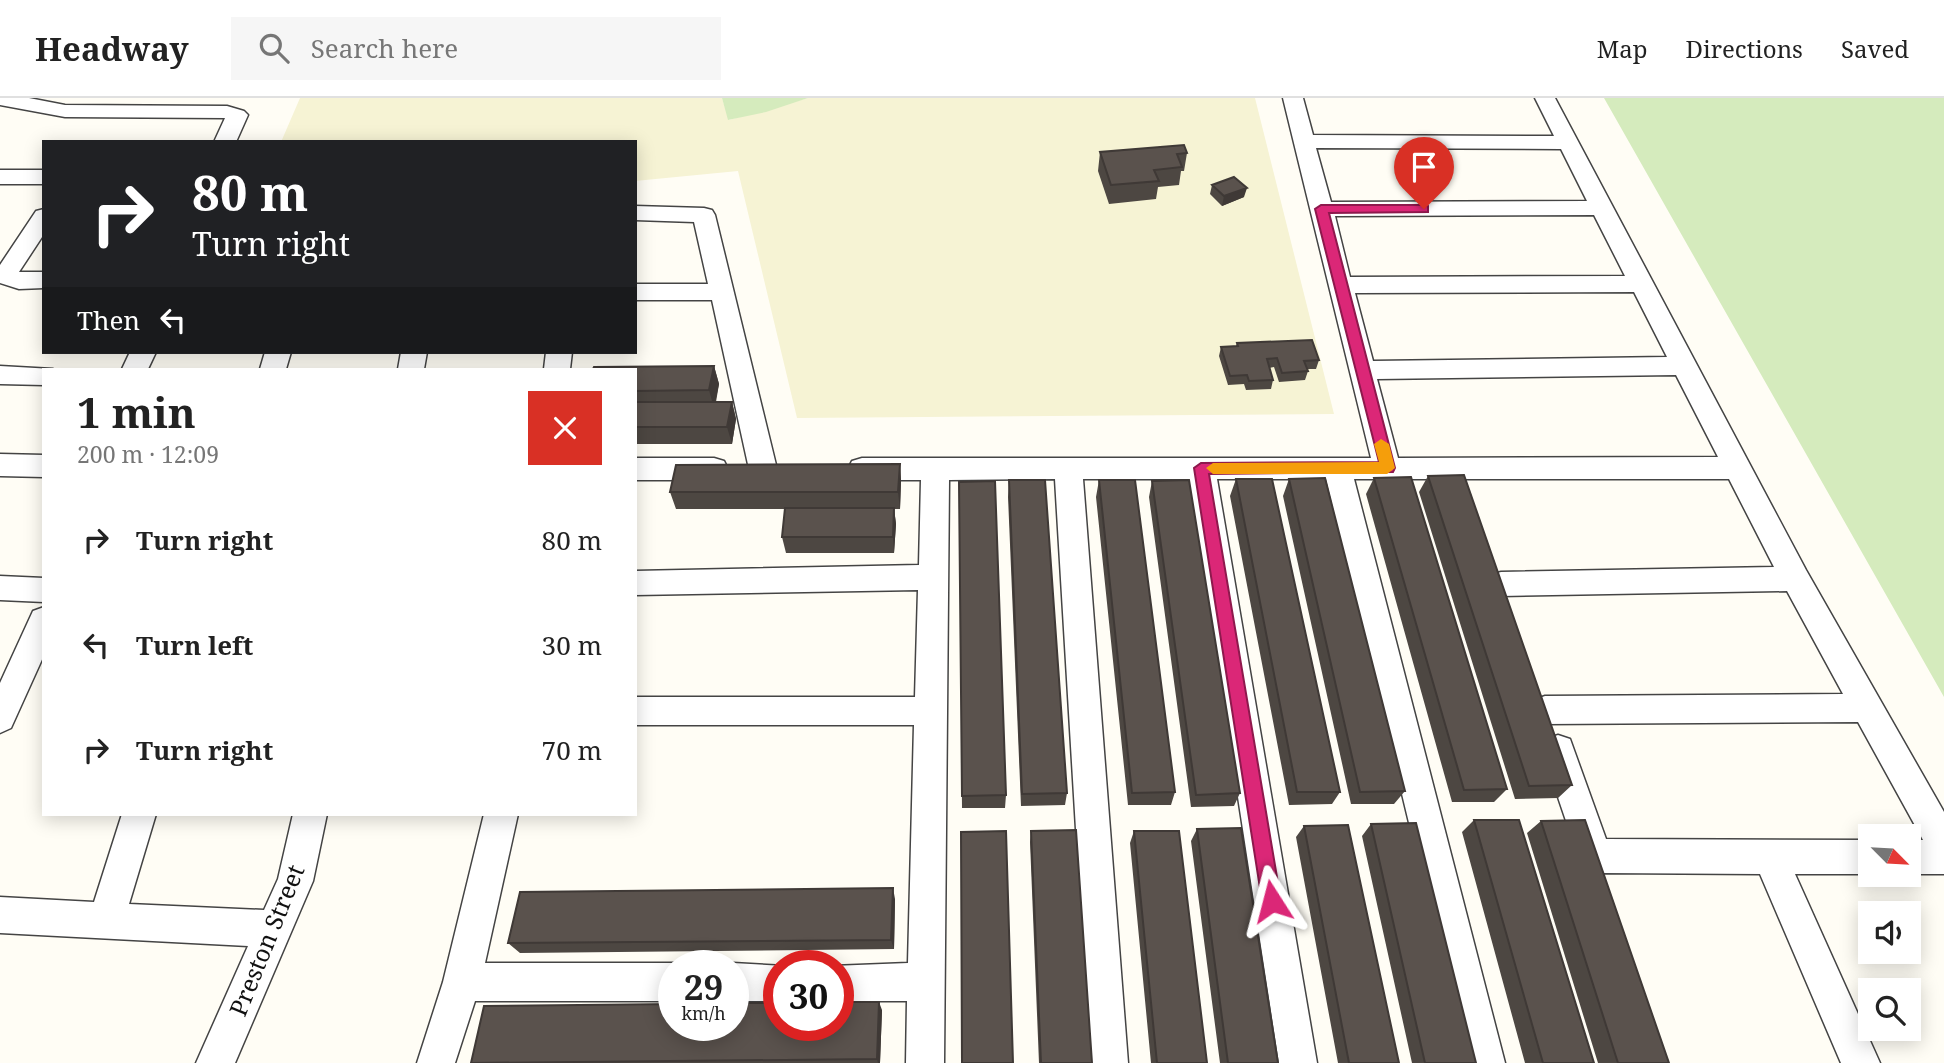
<!DOCTYPE html>
<meta charset="utf-8">
<style>
body{margin:0;font-family:"Noto Serif",serif;background:#f6f6f6;color:#222;height:100vh;display:flex;flex-direction:column;font-size:26px;white-space:nowrap}
*{box-sizing:border-box;margin:0}
p{font-size:23px;color:#767676}
.icon{flex:none;width:38px;height:38px;fill:none;stroke:currentColor;stroke-width:2;stroke-linecap:round;stroke-linejoin:round}
.map{position:relative;flex:1;overflow:hidden}
.sheet{position:absolute;left:42px;top:270px;width:595px;height:448px;display:flex;flex-direction:column;background:#fff;border-radius:0px;box-shadow:0 4px 18px #0003}
.sheet>*{flex:none}
.guide{position:absolute;left:42px;top:42px;width:595px;height:214px;border-radius:0px;box-shadow:0 4px 18px #0003;background:#202124;color:#fff;overflow:hidden}
.needle{width:46px;rotate:114deg}
.buttons{position:absolute;left:1858px;top:726px;display:grid;gap:14px}
.buttons a{display:grid;place-items:center;width:63px;height:63px;border-radius:0px;background:#fff;box-shadow:0 4px 18px #0003;font-size:35px}
.speed{position:absolute;left:658px;top:852px;display:flex;gap:14px;font-size:35px;font-weight:700;text-align:center}
.speed>*{display:grid;place-content:center;width:91px;height:91px;border-radius:50%;background:#fff;box-shadow:0 4px 18px #0003;line-height:1}
.speed small{font-size:18px;font-weight:400}
.speed .limit{border:10px solid #d22;background:#fff;color:#111}
.pin{position:absolute;display:grid;place-items:center;width:60px;height:60px;color:#fff;margin:-72px -30px;border-radius:50% 50% 50% 0;rotate:-45deg;box-shadow:0 0 7px #0007}
.pin .icon{rotate:45deg}
.me{position:absolute;width:77px;margin:-38px;rotate:351deg;stroke-linejoin:round;filter:drop-shadow(0 0 5px #0008)}
.turn{display:flex;align-items:center;gap:24px;height:147px;padding:0 35px;font-size:32px}
.turn .icon{width:91px;height:91px;stroke-width:2.5}
.turn b{display:block;font-size:49px;line-height:60px}
.then{display:flex;align-items:center;height:66px;padding:0 35px;background:#0003;gap:14px;font-size:26px}
.round{display:grid;place-items:center;flex:none;width:74px;height:74px;border-radius:0px;background:#f6f6f6}
.headline{display:flex;align-items:center;justify-content:space-between;height:119px;padding:0 35px}
h1{font-size:42px;font-weight:700;line-height:52px}
ul{padding:0;list-style:none}
li{display:flex;align-items:center;gap:21px;height:105px;padding:0 35px}
li div{flex:1}
li b{display:block;font-size:26px}
li em{font-style:normal}
header{display:flex;align-items:center;gap:42px;box-sizing:border-box;height:98px;padding:0 35px;background:#fff;border-bottom:2px solid #e0e0e0}
header strong{font-size:33px}
nav{display:flex;gap:38px;margin-inline-start:auto;font-size:24px}
.search{width:490px;height:63px;background:#f6f6f6;display:flex;align-items:center;gap:18px;box-sizing:border-box;padding:0 24px;border-radius:0px;color:#767676;font-size:26px}
.map>svg:first-child{display:block}
.farmland{fill:#f6f3d4}
.green{fill:#d5ebbd}
.lines{fill:none;stroke-linecap:round;stroke-linejoin:round}
.minor-casing{stroke:#444;stroke-width:3}
.minor{fill:#fff;fill-rule:evenodd}
.wall{fill:#4d4742}
.shaded-wall{fill:#3f3936}
.building{fill:#5a524d;stroke:#3f3936;stroke-width:2}
.route{fill:#db2777;stroke:#8e194d;stroke-width:2}
.slow{fill:#f59e0b}
.labels{text-anchor:middle;dominant-baseline:central;stroke-width:7;stroke-linejoin:round;paint-order:stroke}
.near-street-label{font-size:24px;fill:#111;stroke:#fff}
</style>
<header>
<strong>Headway</strong>
<div class="search"><svg class="icon" aria-label="search" viewBox="0 0 24 24"><circle cx="10" cy="10" r="6"/><path d="M15 15l6 6"/></svg>Search here</div>
<nav><a>Map</a><a>Directions</a><a>Saved</a></nav>
</header>
<div class="map">
<svg width="1944" height="965" viewBox="0 0 1944 965">
<rect width="100%" height="100%" fill="#fffdf5"/>
<path class="farmland" d="M300,0h422l7,22 79,-22h447l79,316 -537,4 -59,-247 -103,10v-39h-354z"/>
<path class="green" d="M722,0h86l-42,14 -38,8z
M1604,0h340v599z"/>
<g class="lines">
<g class="minor-casing">
<path id="minor" d="M0,0h29l36,7 162,1 17,5 4,4 -12,27h-22l11,-24 -160,-1 -65,-12z
M1283,0h20l10,37 241,1 -19,-38h20l251,472 138,242v62h-35v-34h14l-65,-118 -313,2 -11,-4 -5,-10 5,-10 11,-4 298,-2 -56,-103 -286,5 -11,-3 -4,-9 4,-9 11,-3 273,-5 -45,-88h-375l151,584h-38l-141,-584h-109l100,584h-38l-90,-584h-106l45,584h-38l-35,-584 -106,1 -5,583h-38l1,-62h-69v-35h-6l76,-3 6,-238h-279v-28h280l3,-107 -283,5v-24l284,-6 2,-85h-59l-10,-3 -4,-8 4,-8 10,-3h509zM1316,50l245,1 26,52 -256,1zM1594,117l31,61 -275,1 -15,-61zM1634,194l33,65 -294,4 -18,-68zM1676,277l42,82 -320,1 -21,-79z
M0,72h44v14h-44z
M635,108l69,2 8,2 3,5 62,254 -4,8 -10,3 -10,-3 -4,-8 -37,-169h-77v-16h73l-14,-62 -59,-2z
M44,111v25l-25,38h25v16l-25,1 -19,-6v-18l36,-54z
M130,254h26l-8,17h-26z
M265,254h26l-5,17h-26z
M401,254h26l-3,17h-26z
M546,254h26l-2,17h-26z
M0,268l53,3h-9v16l-44,-1z
M0,356l44,1v22l-44,-1z
M635,360h79l10,3 4,8 -4,8 -10,3h-79z
M0,478l44,2v24l-44,-2z
M44,509v48l-33,73 -11,5v-50l33,-72z
M1558,637l12,4 36,100 265,1v34h-76l85,189h-39l-81,-189 -157,-1 -8,3 -12,-5 -41,-121 4,-11z
M122,716h34l-27,90 135,6 14,-31 15,-65h34l-14,67 -78,182h-39l52,-117 -248,-13v-36l94,5z
M484,716h34l-33,149h189l6,3h-6v35h-199l-20,62h-38l26,-81z
M733,865l52,3h-6v35h-46v-35h-6z"/>
</g>
<use href="#minor" class="minor"/>
</g>
<path class="wall" d="M1100,54l87,1 -3,18h-3l-2,14 -21,2 -2,12 -47,5 -11,-33z
M1212,87l32,12 -22,9 -12,-12z
M1237,245l82,17 -3,9h-9l1,2 -3,9 -26,2 -5,-15 -5,1 4,12 -2,9 -25,1 -2,-6 -16,1 -9,-29 2,-9 15,-1z
M714,268l5,18 -3,18h16l4,17 -4,25h-97v-75z
M900,366l1,17 -1,28h-6l2,15 -2,29h-108l-4,-16 3,-28h-109l-6,-17z
M1428,378l144,309 -14,13 -43,1 -96,-307z
M1374,380l133,311 -13,13h-42l-86,-308z
M1236,381l104,313 -8,12 -43,1 -59,-309z
M1289,381l116,312 -11,13h-43l-68,-308z
M1009,382l58,313 -2,12 -44,1 -13,-309z
M1099,382l76,312 -4,13h-43l-32,-308z
M1152,383l88,312 -6,13 -43,1 -42,-310z
M959,384l47,313 -1,13h-43z
M1474,722l120,243h-69l-63,-231z
M1541,723l128,242h-71l-71,-230z
M1371,726l105,239h-64l-50,-227z
M1304,728l95,237h-61l-42,-226z
M1197,731l81,234h-58l-29,-222z
M1031,733l61,232h-53l-9,-221z
M1134,733l73,232h-56l-21,-220z
M895,801l-1,50 -374,4 -12,-10z
M882,912l-2,53h-409z"/>
<path class="shaded-wall" d="M1247,90l-3,9 -22,9 2,-10z
M714,268l5,18 -5,24 -5,-18z
M732,304l4,17 -4,25 -5,-17z
M900,366l1,17 -1,28 -2,-17z
M894,410l2,16 -2,29 -1,-16z
M893,790l2,11 -1,50 -3,-9z
M879,904l3,8 -2,53h-2l-1,-4z"/>
<path class="building" d="M1184,47l3,8 -10,1 5,13 -28,3 5,11 -48,4 -11,-33z
M1234,79l13,11 -23,8 -12,-11z
M1312,242l7,20 -15,1 4,10 -26,2 -5,-15 -10,1 6,21 -24,1 -2,-6 -17,1 -9,-29 17,-1 -1,-3z
M714,268l-5,24 -74,1v-22h-42l1,-2z
M635,304h97l-5,25h-92z
M900,366l-2,28h-228l6,-27z
M1464,377l108,310 -43,1 -101,-310z
M1411,379l96,312 -43,1 -90,-312z
M1325,380l80,313 -45,1 -71,-313z
M1236,381h36l68,313h-43z
M1009,382h36l22,313 -45,1z
M1099,382h36l40,312 -43,1z
M1189,382l51,313 -44,2 -44,-314z
M995,383l11,314 -44,1 -3,-314z
M785,410h109l-1,29h-111z
M1474,722h45l75,243h-51z
M1585,722l84,243h-51l-77,-242z
M1416,725l60,240h-51l-54,-239z
M1348,727l51,238h-50l-45,-237z
M1241,730l37,235h-50l-31,-234z
M1076,732l16,233h-51l-10,-232z
M1006,733l7,232h-51l-1,-231z
M1134,733h45l28,232h-50z
M893,790l-2,52 -383,3 12,-51z
M838,904h41l-2,57 -406,4 13,-57 190,-2v22h59v-23h46v23h59z"/>
<path class="route" d="M1424,107l4,1v6l-99,1 66,255 -2,4 -184,2 72,427 -3,7 -6,3 -7,-3 -3,-7 -68,-433 7,-5 178,-1 -64,-253 6,-4z"/>
<path class="slow" d="M1381,341l8,5 6,24 -8,6h-174l-7,-6 7,-5 166,-1 -5,-18z"/>
<g class="labels">
<g class="near-street-label">
<text transform="translate(266 842) rotate(-68)">Preston Street</text>
</g>
</g>
</svg>
<div class="buttons">
<a><svg class="needle" viewBox="-14 -14 28 28"><path d="M0-13l5 13h-10z" fill="#e53935"/><path d="M0 13l5-13h-10z" fill="#767676"/></svg></a>
<a><svg class="icon" aria-label="sound" viewBox="0 0 24 24"><path d="M4 9h4l5-4v14l-5-4H4zM17 9q2 3 0 6"/></svg></a>
<a><svg class="icon" aria-label="search" viewBox="0 0 24 24"><circle cx="10" cy="10" r="6"/><path d="M15 15l6 6"/></svg></a>
</div>
<div class="speed"><div>29<small>km/h</small></div><div class="limit">30</div></div>
<div class="pin" style="left:1424px;top:111px;background:#d93025"><svg class="icon" aria-label="arrive" viewBox="0 0 24 24"><path d="M6 21V4h12l-3 4 3 4H6"/></svg></div>
<svg class="me" style="left:1272px;top:803px" viewBox="-20 -20 40 40"><path d="M0-17L14 15 0 8-14 15z" fill="#db2777" stroke="#fff" stroke-width="4"/></svg>
<div class="guide">
<div class="turn"><svg class="icon" aria-label="right" viewBox="0 0 24 24"><path d="M7 20v-9h11M14 6l5 5-5 5"/></svg><div><b>80 m</b>Turn right</div></div>
<div class="then">Then<svg class="icon" aria-label="left" viewBox="0 0 24 24"><path d="M17 20v-9H6M10 6l-5 5 5 5"/></svg></div>
</div>
<section class="sheet">
<div class="headline"><div><h1>1 min</h1><p>200 m · 12:09</p></div><a class="round" style="background:#d93025;color:#fff"><svg class="icon" aria-label="close" viewBox="0 0 24 24"><path d="M6 6l12 12M18 6L6 18"/></svg></a></div>
<ul>
<li><svg class="icon" aria-label="right" viewBox="0 0 24 24"><path d="M7 20v-9h11M14 6l5 5-5 5"/></svg><div><b>Turn right</b></div><em>80 m</em></li>
<li><svg class="icon" aria-label="left" viewBox="0 0 24 24"><path d="M17 20v-9H6M10 6l-5 5 5 5"/></svg><div><b>Turn left</b></div><em>30 m</em></li>
<li><svg class="icon" aria-label="right" viewBox="0 0 24 24"><path d="M7 20v-9h11M14 6l5 5-5 5"/></svg><div><b>Turn right</b></div><em>70 m</em></li>
</ul>
</section>
</div>
